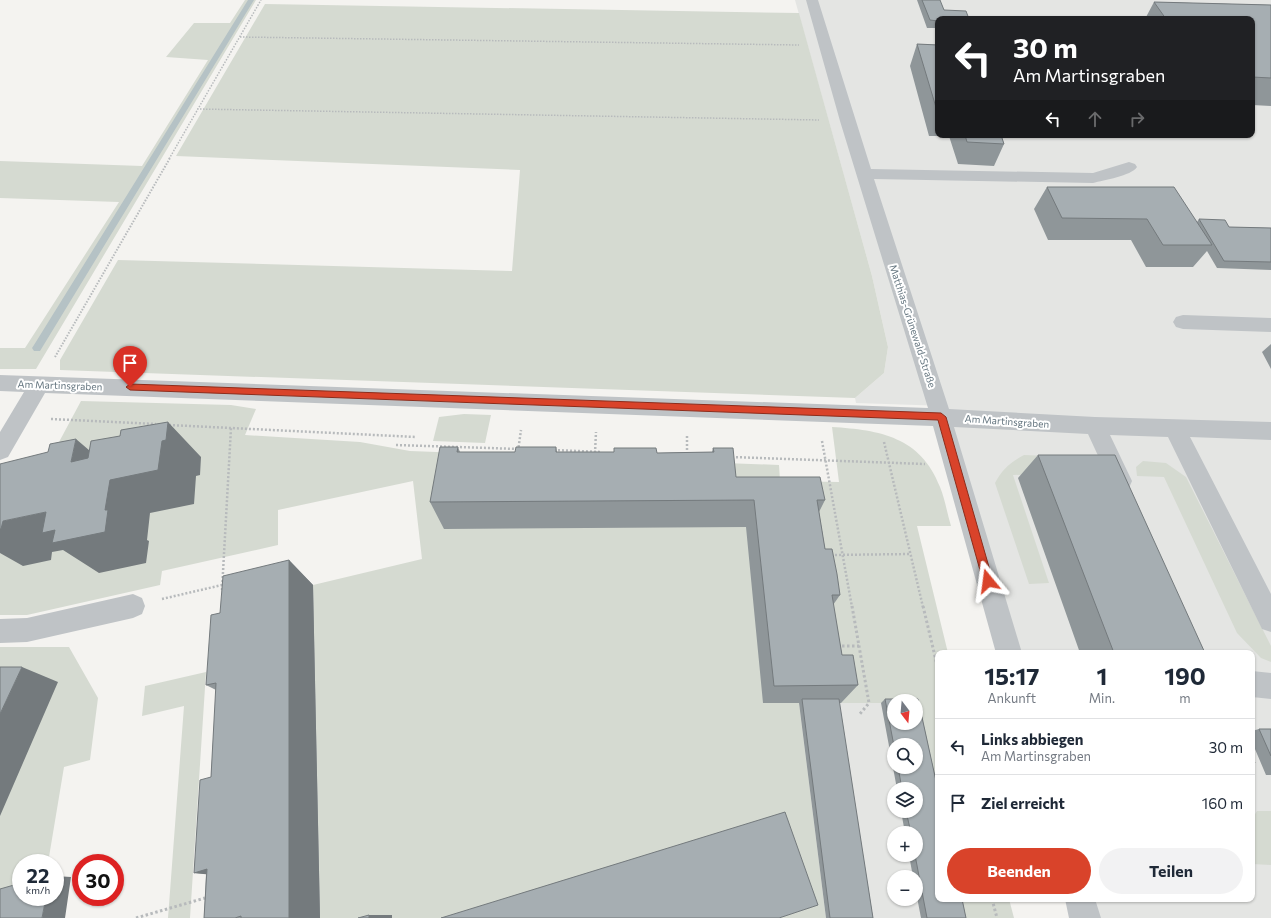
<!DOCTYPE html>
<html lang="de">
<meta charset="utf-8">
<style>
body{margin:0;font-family:Commissioner,sans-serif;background:#f2f2f3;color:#1f2937;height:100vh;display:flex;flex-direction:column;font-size:15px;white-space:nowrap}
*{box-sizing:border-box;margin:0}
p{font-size:13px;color:#747a83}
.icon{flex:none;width:22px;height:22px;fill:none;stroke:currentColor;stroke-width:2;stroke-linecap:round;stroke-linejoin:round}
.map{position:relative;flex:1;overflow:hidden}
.drawer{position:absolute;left:935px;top:650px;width:320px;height:252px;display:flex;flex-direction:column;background:#fff;border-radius:8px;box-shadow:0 1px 3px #0004}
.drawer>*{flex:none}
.banner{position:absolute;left:935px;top:16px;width:320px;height:122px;border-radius:8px;box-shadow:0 1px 3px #0004;background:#202124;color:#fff;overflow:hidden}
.needle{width:26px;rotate:164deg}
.fabs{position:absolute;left:887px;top:694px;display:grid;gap:8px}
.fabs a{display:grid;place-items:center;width:36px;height:36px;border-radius:50%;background:#fff;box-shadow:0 1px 3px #0004;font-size:20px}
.speed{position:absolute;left:12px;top:854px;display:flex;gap:8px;font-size:20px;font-weight:700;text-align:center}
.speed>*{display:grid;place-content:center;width:52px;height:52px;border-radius:50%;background:#fff;box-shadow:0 1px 3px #0004;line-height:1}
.speed small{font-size:10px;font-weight:400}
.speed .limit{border:6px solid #d22;background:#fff;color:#111}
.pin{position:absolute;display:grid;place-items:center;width:34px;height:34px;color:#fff;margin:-41px -17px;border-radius:50% 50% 50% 0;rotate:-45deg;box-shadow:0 0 4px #0007}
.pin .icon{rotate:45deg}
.me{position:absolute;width:44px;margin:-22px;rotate:344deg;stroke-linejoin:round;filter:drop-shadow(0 0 3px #0008)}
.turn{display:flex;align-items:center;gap:14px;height:84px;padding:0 12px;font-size:18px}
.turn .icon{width:52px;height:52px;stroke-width:2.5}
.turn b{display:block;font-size:28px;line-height:34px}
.lanes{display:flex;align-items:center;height:38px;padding:0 12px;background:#0003;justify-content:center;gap:20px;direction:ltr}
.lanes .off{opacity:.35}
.eta{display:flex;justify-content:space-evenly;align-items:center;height:68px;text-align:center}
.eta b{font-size:24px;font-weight:700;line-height:28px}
.action{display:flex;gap:8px;margin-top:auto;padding:8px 12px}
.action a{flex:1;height:46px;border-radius:24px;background:#d9432a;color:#fff;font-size:16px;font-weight:700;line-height:46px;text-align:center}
.action a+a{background:#f2f2f3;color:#1f2937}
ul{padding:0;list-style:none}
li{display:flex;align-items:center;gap:12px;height:56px;padding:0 12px;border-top:1px solid #e0e1e3}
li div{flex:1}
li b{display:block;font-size:15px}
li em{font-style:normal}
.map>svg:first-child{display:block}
.built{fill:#e4e5e3;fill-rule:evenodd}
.green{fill:#d5dad1}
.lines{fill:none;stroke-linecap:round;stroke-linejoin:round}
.stream{fill:#b5c2c5;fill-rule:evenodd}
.path-far3{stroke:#b7babc;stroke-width:1.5;stroke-dasharray:1.5 1.5;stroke-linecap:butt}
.path-far2{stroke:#b7babc;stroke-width:2;stroke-dasharray:1.5 1.5;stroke-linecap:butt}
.path-far1{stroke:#b7babc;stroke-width:2.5;stroke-dasharray:2 2;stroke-linecap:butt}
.path{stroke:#b7babc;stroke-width:3;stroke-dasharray:2.5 2.5;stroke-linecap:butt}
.minor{fill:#bfc3c6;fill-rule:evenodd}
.wall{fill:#8f9699;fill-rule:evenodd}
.shaded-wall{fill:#747a7d}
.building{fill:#a6aeb2;stroke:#747a7d;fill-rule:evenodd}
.route{fill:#d9432a;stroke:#8d2c1b}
.labels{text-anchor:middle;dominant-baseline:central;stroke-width:4;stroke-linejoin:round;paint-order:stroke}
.street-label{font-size:10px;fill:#64757f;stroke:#fff}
</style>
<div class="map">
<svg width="1271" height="918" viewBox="0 0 1271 918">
<rect width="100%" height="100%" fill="#f4f3f0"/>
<path class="built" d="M795,0h476v918h-171l-6,-19h158v-246h-232l-74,-247 -90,-3 -1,-5 29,-25 4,-26 -16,-71zM938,19h314v116h-314z
M799,703h95v20h22l22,176 21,19h-133zM894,745h22v22h-22zM894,789h22v22h-22zM894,833h22v22h-22zM894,877h22v22h-22z"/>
<path class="green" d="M245,0h11l-220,369h-36v-21h25l94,-146 -119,-4v-37l142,5 66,-106 -42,-3 28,-34h36z
M265,4l534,9 73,263 16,71 -4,26 -29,25 -795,-28v-10l58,-100 394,11 8,-101 -344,-14z
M81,401l150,4 25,4 -11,26 115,7 50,9 369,14 1,16 59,1 -7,-55c48,3 89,10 108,60 5,12 7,26 11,39h-34l31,127h-10v166l-22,-118h-22v2h-95l27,215h-434v-3l-10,3h-62l-7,-333 109,-26 -9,-78 -135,29v35l-116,26 -2,14 -133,30h-27v-63z
M464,414l27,1 -6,28 -52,-2 6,-24z
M1024,455l72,3 5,14 -88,3 36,108 -20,1 -34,-101c7,-14 16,-21 29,-28z
M1143,461l23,2 20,14 85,169v16l-10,-4 -24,-25 -73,-156 -27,-1 -1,-9z
M0,647h69l29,51 -8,62 -26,7 -16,96h-27v28l-21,27z
M206,672l-16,246h-22l16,-212 -42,10 3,-30z
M1257,811h14v54l-19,-1v-45z
M955,899h54l5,19h-55z"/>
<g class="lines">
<path class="stream" d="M248,0h6l-214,351h-6l-2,-3 2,-3z"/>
<path class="path-far3" d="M240,37l559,8
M197,109l622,11
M169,159l92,-159"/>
<path class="path-far2" d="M55,357l115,-199"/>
<path class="path-far1" d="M51,419l105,5
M169,425l247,12
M687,436v19
M822,441l30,166
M884,442l39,165
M396,445l123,4
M554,450l47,2
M518,451l3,-21
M595,453l1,-21
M732,457l193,7
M831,555l80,-1
M222,590l9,-162
M162,599l60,-14"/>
<path class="path" d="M852,606l17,97 -10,12
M923,606l15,63
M837,646h22
M992,899l5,19
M136,918l69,-20"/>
<path class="minor" d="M806,0h12l53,169 222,4 36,-11 6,2 2,3c-6,9 -33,13 -44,16l-219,-4 75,230 146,8 176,5v18l-81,-3 81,157v38l-9,-3 -94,-192 -58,-2 22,46 -3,7 -8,3 -8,-3 -25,-54 -134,-7 68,226h-26l-63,-227 -888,-33 -37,64 -8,3v-28l24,-40 -24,-1v-16l928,33 -88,-287z
M1183,315l88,3v14l-88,-3 -7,-2 -3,-5 3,-5z
M133,594l9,4 3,8 -3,8 -9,4 -106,24 -27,1v-24l27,-1z
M1252,671l19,2v26l-19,-2z
M1065,899h30l6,19h-32z"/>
</g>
<path class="wall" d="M917,0h23l-2,19v9h-11z
M1154,2l117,3v101l-19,-1v-86h-107z
M917,44l21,1v90h63l3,9 -10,22 -36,-2 -9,-28h-20l-19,-70z
M1047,187l150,35 2,-3 30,8 42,1v42l-54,-2 -10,-17 -14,16h-47l-15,-27h-83l-14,-31z
M1271,344v25l-9,-17z
M458,447l2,5h55l41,-5 1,5 100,1 55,-1 1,-4 23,29 89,23 -6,12 6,37 15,46 -7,10 9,50 16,30 -17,18h-2l34,215h-47l-27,-215h-36l-17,-176 -302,2 -14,-27z
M1038,455l167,198h-125l-62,-175z
M289,560l24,25 7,333h-116l2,-44 -12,-1 17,-96 5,-87 -10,-5 14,-72z
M885,699h33l20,91v109h24l4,19h-45l-5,-26v-15h-3l-4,-22h7v-22h-11l-4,-22h15v-22h-19l-16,-86zM894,701h22v22h-22zM894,745h22v22h-22z
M1259,729h12v46h-5l-14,-33v-11z"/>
<path class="shaded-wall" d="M168,422l33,35 -1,18 -4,1 -2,28 -44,9 -3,27 2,1 -3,22 -47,10 -36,-23 -11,2 -1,8 -28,6 -23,-13v-24l3,-8 43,-9 59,-2 -34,-48 5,-23 41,35 45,-33z
M289,560l24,25 7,333h-31z
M22,667l36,15 -58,134v-102z
M207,869l25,8 -38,-4z
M55,876l16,1 -6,41h-23l4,-21h9z
M369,915h23v3h-23z"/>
<path class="building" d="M922,0h18l4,10 22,1 3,8h-31v2l-8,-1z
M1154,2l117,3v73l-19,-1v-58h-86z
M917,44l21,1v69z
M965,135h36l3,9 -37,-2z
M1047,187h127l38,58h-49l-16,-26 -85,-1z
M1199,219l26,1 4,7 42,1v34l-47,-1z
M168,422l-2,18 -4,1 -4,29 -48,10 -5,30h3l-3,22 -53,11 3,-13 -13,3 4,-21 -43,9 -2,8h-1v-65l48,-12 2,-8 26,-5 -5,23 17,-4 3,-17 29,-5 1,-6z
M440,447h18l-1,5h58l1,-5h40v5h58v-4h42l1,5 57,-1 -1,-4h20l3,29h84l5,23h-8l8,49h7l5,25 3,21h-8l10,60h11l5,30 -84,1 -20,-186 -324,2z
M1038,455h77l90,198h-91z
M289,560v358h-48v-2l-6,2h-31l3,-49 -13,4 6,-93 11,-3 5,-94 -10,2 5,-70 9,-2 3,-37z
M0,667h22l-22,47z
M802,699h37l34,219h-43z
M885,699h33l20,91v109h24l4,19h-39l-12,-63h1v-22h-5l-5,-22h10v-22h-14l-4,-22h18v-22h-22v1zM894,701h22v22h-22z
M1259,729h12v27z
M1252,757l3,6h-3z
M785,812l33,93 -39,13h-338z
M21,883v14h25l-4,21h-42v-29z
M369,915v3h-11z"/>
<path class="route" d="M130,384l811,29 5,4 47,164 -1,3 -4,2 -3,-2 -2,-3 -45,-161 -808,-30 -4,-3z"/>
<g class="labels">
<g class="street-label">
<text transform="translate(913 326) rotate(72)">Matthias-Grünewald-Straße</text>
<text transform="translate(60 385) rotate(2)">Am Martinsgraben</text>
<text transform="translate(1007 421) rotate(4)">Am Martinsgraben</text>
</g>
</g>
</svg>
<div class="fabs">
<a><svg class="needle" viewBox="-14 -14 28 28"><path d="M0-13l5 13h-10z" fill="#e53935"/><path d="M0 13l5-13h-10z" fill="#747a83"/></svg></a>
<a><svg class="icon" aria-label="search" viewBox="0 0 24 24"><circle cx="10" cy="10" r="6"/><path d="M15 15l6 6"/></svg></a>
<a><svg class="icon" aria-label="layers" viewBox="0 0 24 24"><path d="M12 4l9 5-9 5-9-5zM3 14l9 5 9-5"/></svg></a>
<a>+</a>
<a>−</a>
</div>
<div class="speed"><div>22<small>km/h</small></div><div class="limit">30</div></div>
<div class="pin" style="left:130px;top:387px;background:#d93025"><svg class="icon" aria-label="arrive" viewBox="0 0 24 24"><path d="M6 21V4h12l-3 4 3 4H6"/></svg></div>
<svg class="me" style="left:988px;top:581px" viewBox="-20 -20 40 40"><path d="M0-17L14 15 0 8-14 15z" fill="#d9432a" stroke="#fff" stroke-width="4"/></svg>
<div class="banner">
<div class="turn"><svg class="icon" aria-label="left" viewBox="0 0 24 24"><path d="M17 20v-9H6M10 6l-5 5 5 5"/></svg><div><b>30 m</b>Am Martinsgraben</div></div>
<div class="lanes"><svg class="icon" aria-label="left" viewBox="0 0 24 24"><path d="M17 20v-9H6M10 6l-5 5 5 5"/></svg><svg class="icon off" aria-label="ahead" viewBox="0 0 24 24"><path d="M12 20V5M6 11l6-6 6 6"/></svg><svg class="icon off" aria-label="right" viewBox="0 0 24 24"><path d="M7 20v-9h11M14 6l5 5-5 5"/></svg></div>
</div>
<section class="drawer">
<div class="eta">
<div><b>15:17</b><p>Ankunft</p></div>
<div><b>1</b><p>Min.</p></div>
<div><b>190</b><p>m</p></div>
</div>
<ul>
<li><svg class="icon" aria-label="left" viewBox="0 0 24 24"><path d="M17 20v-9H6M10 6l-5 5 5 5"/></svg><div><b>Links abbiegen</b><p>Am Martinsgraben</p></div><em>30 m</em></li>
<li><svg class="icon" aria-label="arrive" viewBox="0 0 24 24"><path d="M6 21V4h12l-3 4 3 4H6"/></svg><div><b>Ziel erreicht</b></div><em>160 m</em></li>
</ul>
<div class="action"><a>Beenden</a><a>Teilen</a></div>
</section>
</div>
